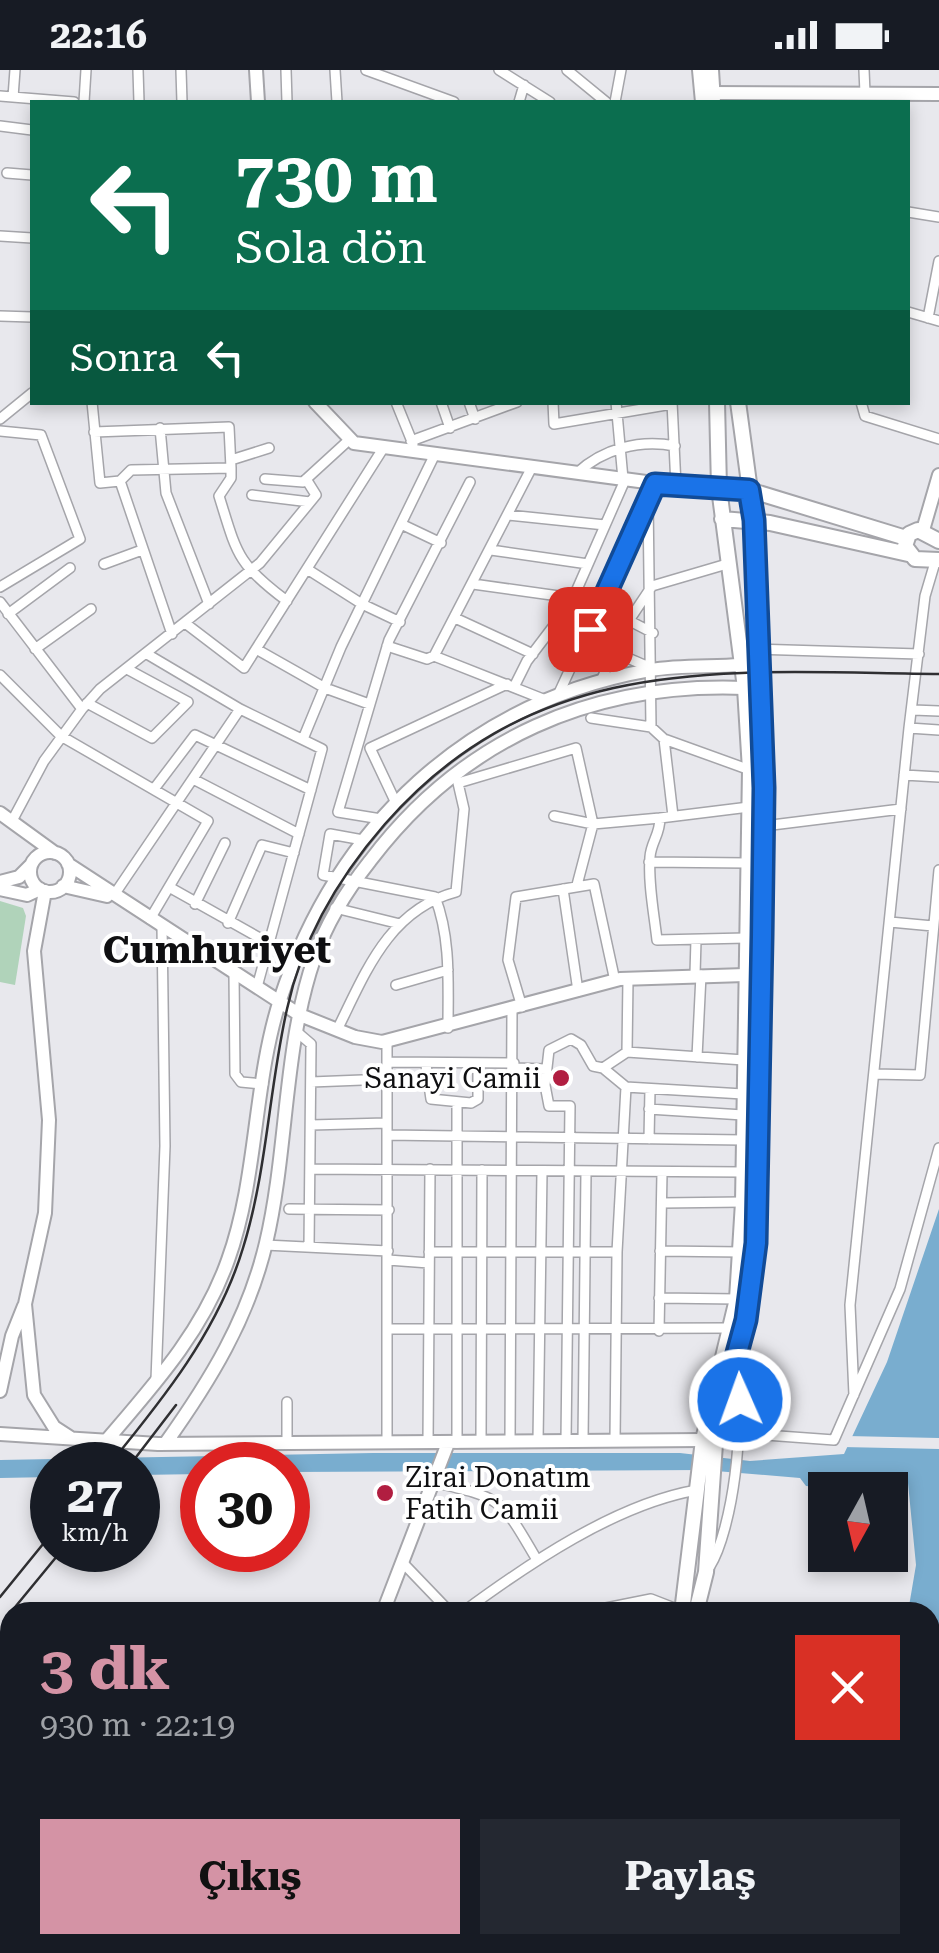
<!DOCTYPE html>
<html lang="tr">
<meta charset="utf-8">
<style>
body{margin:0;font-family:"Roboto Serif",serif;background:#242831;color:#f1f3f6;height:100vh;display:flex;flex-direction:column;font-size:38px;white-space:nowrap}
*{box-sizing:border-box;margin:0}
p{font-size:32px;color:#9ea1a6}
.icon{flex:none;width:55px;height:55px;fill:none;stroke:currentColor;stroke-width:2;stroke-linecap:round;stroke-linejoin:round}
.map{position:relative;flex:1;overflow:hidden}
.drawer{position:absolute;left:0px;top:1532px;width:940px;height:352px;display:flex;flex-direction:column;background:#171b24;border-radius:30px 30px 0 0;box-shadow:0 5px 15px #0003}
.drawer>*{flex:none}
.banner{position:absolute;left:30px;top:30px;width:880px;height:305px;border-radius:0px;box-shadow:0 5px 15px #0003;background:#0b6e4f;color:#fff;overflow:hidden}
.needle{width:65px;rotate:188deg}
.buttons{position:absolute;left:808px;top:1402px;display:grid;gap:20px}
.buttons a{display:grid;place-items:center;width:100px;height:100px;border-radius:0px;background:#171b24;box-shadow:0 5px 15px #0003;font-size:50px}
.speed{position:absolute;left:30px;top:1372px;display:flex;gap:20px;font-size:50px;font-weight:700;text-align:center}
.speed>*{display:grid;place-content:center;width:130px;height:130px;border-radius:50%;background:#171b24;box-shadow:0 5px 15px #0003;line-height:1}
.speed small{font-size:25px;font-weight:400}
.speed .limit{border:15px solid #d22;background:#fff;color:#111}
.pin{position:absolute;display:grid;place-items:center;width:85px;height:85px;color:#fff;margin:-42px;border-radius:20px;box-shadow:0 5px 15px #0006}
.me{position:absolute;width:110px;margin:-55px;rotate:358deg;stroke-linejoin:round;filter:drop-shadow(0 0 8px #0008)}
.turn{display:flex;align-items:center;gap:35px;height:210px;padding:0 40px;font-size:45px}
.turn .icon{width:130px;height:130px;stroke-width:2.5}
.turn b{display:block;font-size:70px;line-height:85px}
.then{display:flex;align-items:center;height:95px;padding:0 40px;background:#0003;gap:20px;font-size:38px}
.round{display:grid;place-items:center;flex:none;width:105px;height:105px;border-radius:0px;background:#242831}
.overview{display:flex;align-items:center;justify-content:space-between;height:170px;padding:0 40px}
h1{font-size:60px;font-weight:700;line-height:75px;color:#d493a5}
.action{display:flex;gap:20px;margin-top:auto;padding:20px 40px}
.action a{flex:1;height:115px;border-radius:0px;background:#d493a5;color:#111;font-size:40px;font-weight:700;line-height:115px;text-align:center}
.action a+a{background:#242831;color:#f1f3f6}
.status{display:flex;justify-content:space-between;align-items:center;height:70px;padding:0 50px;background:#171b24;direction:ltr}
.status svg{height:28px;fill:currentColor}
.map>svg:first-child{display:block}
.green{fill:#b0d3ba}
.water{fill:#79adcf}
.pier{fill:#e8e8ed}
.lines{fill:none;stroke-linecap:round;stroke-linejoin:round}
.street-casing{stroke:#a5a5aa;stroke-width:12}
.secondary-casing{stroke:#a5a5aa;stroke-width:16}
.primary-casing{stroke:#a5a5aa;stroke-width:18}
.highway-casing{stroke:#a5a5aa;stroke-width:19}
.street{stroke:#fff;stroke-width:9}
.secondary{stroke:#fff;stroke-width:12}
.primary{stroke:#fff;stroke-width:14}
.highway{stroke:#fff;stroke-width:15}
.rail{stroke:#2f2f32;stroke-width:2.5}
.highway-bridge-casing{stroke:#a5a5aa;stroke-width:19;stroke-linecap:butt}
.highway-bridge{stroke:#fff;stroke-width:15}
.route-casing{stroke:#114b97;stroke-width:25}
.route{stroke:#1a73e8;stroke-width:18}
.poi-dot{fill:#b11e41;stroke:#fff;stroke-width:4}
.labels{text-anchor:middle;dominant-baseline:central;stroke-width:8;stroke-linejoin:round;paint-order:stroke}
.poi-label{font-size:28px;fill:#0f0f11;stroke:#fff;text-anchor:end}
.district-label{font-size:38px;font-weight:bold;fill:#0f0f11;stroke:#fff}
</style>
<div class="status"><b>22:16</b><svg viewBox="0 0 49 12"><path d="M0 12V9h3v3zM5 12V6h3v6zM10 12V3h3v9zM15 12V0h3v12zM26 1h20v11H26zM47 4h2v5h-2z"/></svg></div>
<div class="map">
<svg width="939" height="1883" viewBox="0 0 939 1883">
<rect width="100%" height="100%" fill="#e8e8ed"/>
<path class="green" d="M0,831l23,7 3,8 -11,69 -15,-3z"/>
<path class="water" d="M939,1139v744h-101l3,-8h89v-333h-22l8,-47 -8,-82 -44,-1 -9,8 -49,-4 -6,-8 -96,-8 -416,2v-7h-86v9l-64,1v-10h-86v12l-52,1v-18l373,-7h307l70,8 94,-7 43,-92z"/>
<path class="pier" d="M847,1366l92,2v11l-97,-2z"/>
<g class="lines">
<g class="street-casing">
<path id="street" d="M138,0l1,32
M181,0l1,32
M286,0l1,32
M335,0l2,32
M366,0l88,32
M499,0l51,32
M567,0l39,32
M864,0l1,23
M0,26l74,6
M13,27l2,-27
M84,32l2,-32
M519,32l5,-17
M615,32l6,-32
M0,56l32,4
M7,103l25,2
M908,142l31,5
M0,166l32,2
M908,242l31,9
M0,246l32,1
M928,248l11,-57
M92,332l8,81 20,-2 52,153
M396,332l17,42
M441,332l9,26
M469,332l6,17
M553,332l1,22 118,-20
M616,332l7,77
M672,332l4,84
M861,332l4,14 74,23
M0,349l32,-26
M160,358l6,65 43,111
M0,361l41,4 39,104 -80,48
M94,362l135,-5 2,41
M411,371l106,-39
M231,390l38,-12
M532,397l-98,189 109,43
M577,403c26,-24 62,-34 98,-27
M265,409l38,3 47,-43
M120,411l11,-11 100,-2v10l-12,18c18,58 18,68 68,105
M252,425l58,7
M648,430l3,227
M508,445l97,10
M401,454l40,19
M491,480l97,14
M104,494l38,-14
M307,499l55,35 38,18
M473,514l100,14
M0,532l82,107
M601,536l52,27
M8,544l62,-46
M455,548l78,36
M185,553l59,45 140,-221
M586,570l65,28
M387,576l40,13 7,-3
M35,579l56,-40
M256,579l69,39 44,16
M757,579l162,5
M147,584l93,55
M0,605l61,61 147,85 -58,98
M601,611l23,-53 28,-42 75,-22
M514,617l13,-26 44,-58 54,-123
M559,623l96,-209
M87,633l65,35 36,-36 -61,-33
M913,640l26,1
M591,648l60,9 13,12 86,31
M909,658l30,2
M303,669l38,-92 94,-193
M664,669l9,77
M904,705l35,2
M193,709l106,55
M154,719l41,-54 116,55
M395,731l-25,-53 137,-64
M554,746l39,8 67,-6
M381,749l-43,-7 51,-172 81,-158
M12,751l32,-60 38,-52 18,-20 160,-126 56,-68 -10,-16
M764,756l137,-17
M363,770l-33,-6 -7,41 112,22c16,41 13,87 13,131
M649,792l98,1
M169,817l128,72
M563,819l15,102
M114,825l126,-186 82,40 -65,238
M195,834l30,-61
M335,838l65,16
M890,852l43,4
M228,853l34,-78 32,8
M746,868l-89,2c-3,-27 -9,-56 -7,-83 1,-15 10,-22 10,-39l89,-11
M234,903l1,101 6,8 22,2
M695,904l1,-34
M396,915l52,-15
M522,937l-14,-47 8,-63 78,-13 21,97
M337,960c28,-56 51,-120 119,-138l8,-83 -6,-26 118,-35 17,76 -16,61
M297,962l14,12 -2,203
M627,982l117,8
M697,987l4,-82
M388,992l126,1
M426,995l5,34 40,4 7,-4v-35
M514,998l32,1
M874,1004l46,1 19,-205
M311,1012l77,-3
M626,1017l117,7
M649,1039l94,6
M311,1055l75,-2
M387,1065l356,5
M649,1069l1,-50
M311,1099l431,3
M662,1133l81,-1
M289,1139l100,1
M265,1175l123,6
M660,1181l82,1
M429,1182h188
M388,1190l41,3
M659,1228l78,1
M387,1259l344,-1
M659,1261l3,-158
M156,1310l9,-234 -3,-220
M854,1325l-4,-90 59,-577 16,-132 11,-37
M737,1363l97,7 66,-151 39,-141
M615,1370l2,-188 9,-165 -23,-19 24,-16 1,-73
M538,1371l4,-269
M566,1371l4,-335h-21l-4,-21 4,-35 22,-11 10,6 12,21 10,2
M583,1371l3,-269
M481,1372l1,-272
M510,1372l2,-433
M387,1373v-401
M428,1373l2,-274
M457,1373v-340
M287,1374v-42
M433,1412c69,16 68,16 104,78
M402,1492l48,50
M710,1496c22,-35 37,-146 23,-184
M463,1542c65,-48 153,-108 234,-122
M499,1542h16
M586,1542l65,-13 31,12
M3,1743l7,10
M101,1875l6,8
M152,1875l8,8"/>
</g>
<g class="secondary-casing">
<path id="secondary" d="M256,0l2,32
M707,23l232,1
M315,332l39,41 322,43 43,2
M923,460l16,-55
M0,743l55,40
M30 802a20 20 0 1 1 40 0a20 20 0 1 1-40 0Z
M68,794l232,151 55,22 27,5 238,-63 125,-4
M0,812l19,-5 12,-12
M63,816l44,10
M0,819l27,6 13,-6
M45,821l-11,60 15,169 -4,93 -20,91 9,91 20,32 17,11
M0,1321l12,-55 12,-30
M0,1364l158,10 545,-4
M106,1371c48,-56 97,-110 122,-181 30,-83 25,-176 52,-260 57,-174 188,-298 370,-330 29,-5 61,-3 90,-5
M165,1374c45,-63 83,-125 101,-201 22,-93 17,-193 48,-284 12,-35 33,-69 56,-98 93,-123 223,-179 375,-173
M383,1542l65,-169
M177,1883l7,-8"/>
</g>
<g class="primary-casing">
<path id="primary" d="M700,0l3,32
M711,0l2,32
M719,418l30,2 157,48
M722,449l48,4 138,31
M939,471l-21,-11 -9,4 -4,12 10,13 24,1
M682,1542l21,-172 34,-141 6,-97 7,-432 -5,-82 -26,-200 -2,-86
M696,1542l10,-40 9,-128 31,-124 11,-77 7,-454 -10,-269 -16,-118
M552,1875l1,8
M577,1875h31"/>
</g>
<g class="highway-casing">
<path id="highway" d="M0,1590l10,4
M0,1657l10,-21
M0,1677l10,-15
M535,1875l1,8
M641,1875l26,8
M678,1875l21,8
M723,1875l21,8
M768,1875l21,8"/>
</g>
<use href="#street" class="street"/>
<use href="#secondary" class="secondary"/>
<use href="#primary" class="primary"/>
<use href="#highway" class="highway"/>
<path class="rail" d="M109,1395c54,-66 109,-134 134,-217 24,-77 26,-160 44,-239 15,-69 51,-131 98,-185 154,-175 343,-152 554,-150
M130,1395l46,-60
M0,1527l52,-64
M11,1542l51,-62"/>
<g class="highway-bridge-casing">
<path id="highway-bridge" d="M0,1631l10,-20"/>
</g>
<use href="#highway-bridge" class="highway-bridge"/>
</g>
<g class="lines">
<g class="route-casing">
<path id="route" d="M590,559l65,-145 94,6 5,30 10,268 -2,148 -6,307 -10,77 -15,55 9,25"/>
</g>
<use href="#route" class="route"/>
</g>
<g class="poi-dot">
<circle cx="561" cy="1008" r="10"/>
<circle cx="385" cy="1423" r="10"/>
</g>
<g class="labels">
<g class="poi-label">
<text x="541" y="1008">Sanayi Camii</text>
<text x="405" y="1407" text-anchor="start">Zirai Donatım<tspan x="405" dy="32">Fatih Camii</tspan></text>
</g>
<g class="district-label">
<text x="217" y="880">Cumhuriyet</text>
</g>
</g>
</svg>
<div class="buttons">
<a><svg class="needle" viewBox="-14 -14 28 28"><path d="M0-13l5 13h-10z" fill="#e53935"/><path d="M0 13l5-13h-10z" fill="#9ea1a6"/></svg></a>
</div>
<div class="speed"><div>27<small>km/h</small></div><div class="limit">30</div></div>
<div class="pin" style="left:590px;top:559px;background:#d93025"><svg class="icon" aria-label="arrive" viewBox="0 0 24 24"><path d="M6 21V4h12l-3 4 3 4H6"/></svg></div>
<svg class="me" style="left:740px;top:1330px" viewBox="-20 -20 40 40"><circle r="17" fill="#1a73e8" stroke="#fff" stroke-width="3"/><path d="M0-11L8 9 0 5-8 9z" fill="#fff"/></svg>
<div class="banner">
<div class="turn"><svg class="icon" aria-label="left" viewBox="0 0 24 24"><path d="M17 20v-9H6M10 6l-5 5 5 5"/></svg><div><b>730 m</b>Sola dön</div></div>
<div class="then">Sonra<svg class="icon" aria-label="left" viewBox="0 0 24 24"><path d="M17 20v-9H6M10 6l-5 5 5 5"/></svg></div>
</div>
<section class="drawer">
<div class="overview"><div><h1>3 dk</h1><p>930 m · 22:19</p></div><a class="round" style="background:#d93025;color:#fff"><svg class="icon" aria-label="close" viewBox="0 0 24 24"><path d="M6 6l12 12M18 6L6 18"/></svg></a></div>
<div class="action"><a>Çıkış</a><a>Paylaş</a></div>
</section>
</div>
